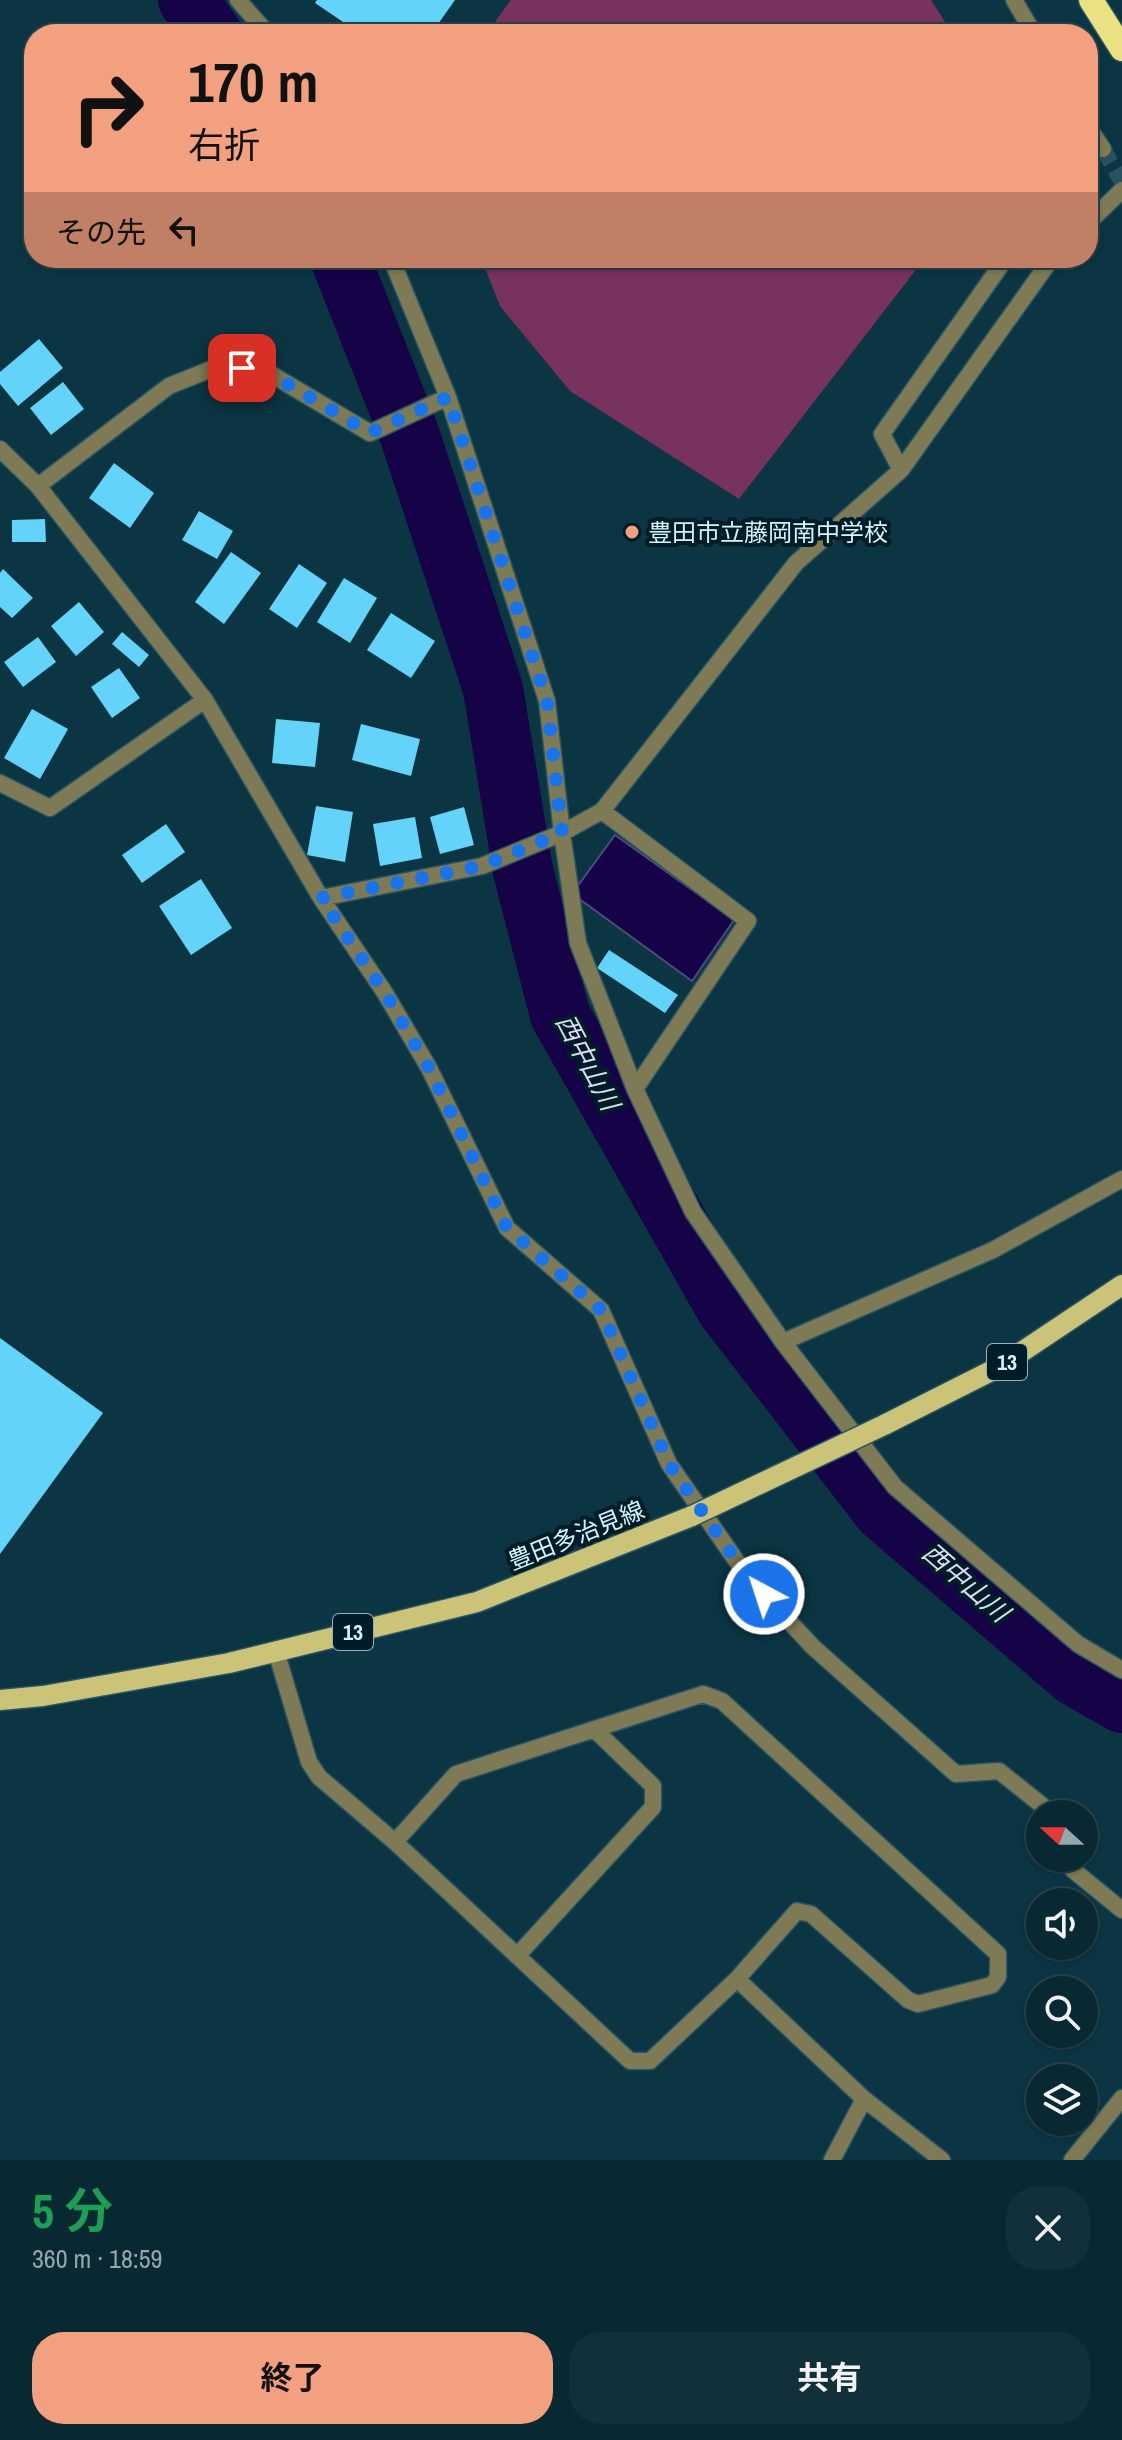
<!DOCTYPE html>
<html lang="ja">
<meta charset="utf-8">
<style>
body{margin:0;font-family:"Archivo Narrow","Noto Sans JP",sans-serif;background:#11303a;color:#f1f3f6;height:100vh;display:flex;flex-direction:column;font-size:30px;white-space:nowrap}
*{box-sizing:border-box;margin:0}
p{font-size:26px;color:#98a6ac}
.icon{flex:none;width:44px;height:44px;fill:none;stroke:currentColor;stroke-width:2;stroke-linecap:round;stroke-linejoin:round}
.map{position:relative;height:2160px;overflow:hidden}
.drawer{display:flex;flex-direction:column;background:#082832;flex:1}
.drawer>*{flex:none}
.guide{position:absolute;left:24px;top:24px;width:1074px;height:244px;border-radius:32px;box-shadow:0 2px 6px #0004,0 0 0 2px #29444d;background:#f2a07f;color:#111;overflow:hidden}
.needle{width:52px;rotate:291deg}
.buttons{position:absolute;left:1026px;top:1800px;display:grid;gap:16px}
.buttons a{display:grid;place-items:center;width:72px;height:72px;border-radius:50%;background:#082832;box-shadow:0 2px 6px #0004,0 0 0 2px #29444d;font-size:40px}
.pin{position:absolute;display:grid;place-items:center;width:68px;height:68px;color:#fff;margin:-34px;border-radius:16px;box-shadow:0 4px 12px #0006}
.me{position:absolute;width:88px;margin:-44px;rotate:320deg;stroke-linejoin:round;filter:drop-shadow(0 0 6px #0008)}
.turn{display:flex;align-items:center;gap:28px;height:168px;padding:0 32px;font-size:36px}
.turn .icon{width:104px;height:104px;stroke-width:2.5}
.turn b{display:block;font-size:56px;line-height:68px}
.then{display:flex;align-items:center;height:76px;padding:0 32px;background:#0003;gap:16px;font-size:30px}
.round{display:grid;place-items:center;flex:none;width:84px;height:84px;border-radius:32px;background:#11303a}
.overview{display:flex;align-items:center;justify-content:space-between;height:136px;padding:0 32px}
h1{font-size:48px;font-weight:700;line-height:60px;color:#1e9e55}
.cta{display:flex;gap:16px;margin-top:auto;padding:16px 32px}
.cta a{flex:1;height:92px;border-radius:32px;background:#f2a07f;color:#111;font-size:32px;font-weight:700;line-height:92px;text-align:center}
.cta a+a{background:#11303a;color:#f1f3f6}
.map>svg:first-child{display:block}
.green{fill:#77325e}
.water{fill:#150247;stroke:#4f4a7e;stroke-width:2}
.lines{fill:none;stroke-linecap:round;stroke-linejoin:round}
.river{stroke:#150247;stroke-width:60}
.building{fill:#63d3f9}
.street-tunnel{stroke:#29515f;stroke-width:16;stroke-dasharray:16 8;stroke-linecap:butt}
.street-casing{stroke:#2b5361;stroke-width:19}
.primary-casing{stroke:#2b5361;stroke-width:23}
.highway-casing{stroke:#2b5361;stroke-width:27}
.street{stroke:#7e7a56;stroke-width:16}
.primary{stroke:#cbc478;stroke-width:20}
.highway{stroke:#eae184;stroke-width:24}
.primary-bridge-casing{stroke:#2b5361;stroke-width:23;stroke-linecap:butt}
.primary-bridge{stroke:#cbc478;stroke-width:20}
.route{stroke:#1a73e8;stroke-width:14;stroke-dasharray:0 25.2}
.poi-dot{fill:#f2a07f;stroke:#001c26;stroke-width:3}
.labels{text-anchor:middle;dominant-baseline:central;stroke-width:8;stroke-linejoin:round;paint-order:stroke}
.shield{fill:#001c26;stroke:#95b2bc;stroke-width:2}
.shield-label{font-size:22px;font-weight:bold;fill:#d5f2fd}
.poi-label{font-size:24px;fill:#d5f2fd;stroke:#001c26;text-anchor:start}
.street-label{font-size:24px;fill:#d5f2fd;stroke:#001c26}
.water-label{font-size:26px;font-style:italic;fill:#dbdcf2;stroke:#001c26}
</style>
<div class="map">
<svg width="1122" height="2160" viewBox="0 0 1122 2160">
<rect width="100%" height="100%" fill="#0b3543"/>
<path class="green" d="M511,0h420l22,34h-467z
M481,258h444l-186,241 -169,-108 -70,-85z"/>
<path class="water" d="M615,835l119,85 -42,61 -114,-83 -1,-11z"/>
<g class="lines">
<path class="river" d="M188,0l24,34
M340,258l69,175 84,256 30,182 37,144 166,293 157,203 192,165 47,27"/>
</g>
<path class="building" d="M317,0h138l-24,34h-83l4,-6 -37,-25z
M39,339l24,29 -45,38 -18,-22v-12z
M63,382l21,27 -33,26 -21,-27z
M114,463l40,30 -24,35 -41,-30z
M199,511l34,20 -16,28 -35,-19z
M45,519l1,23h-34v-22z
M231,552l30,21 -37,51 -29,-22z
M299,564l28,19 -30,45 -28,-19z
M3,569l30,29 -21,20 -12,-11v-34z
M344,578l33,20 -27,45 -33,-21z
M79,602l25,30 -28,24 -25,-30z
M391,613l44,28 -24,37 -44,-28z
M122,632l27,23 -10,12 -27,-23z
M38,637l18,25 -33,25 -19,-25z
M119,668l21,30 -28,20 -21,-31z
M32,709l36,20 -28,50 -36,-21z
M276,719l44,4 -5,44 -43,-4z
M361,724l59,15 -9,37 -59,-16z
M316,806l37,6 -8,50 -38,-7z
M464,807l10,38 -34,9 -10,-37z
M415,817l7,41 -42,8 -7,-42z
M166,824l19,28 -43,31 -20,-28z
M201,879l31,49 -41,27 -32,-49z
M609,950l69,45 -13,18 -68,-45z
M0,1338l103,75 -103,141z"/>
<g class="lines">
<path class="street-tunnel" d="M1103,149l19,33"/>
<g class="street-casing">
<path id="street" d="M238,0l30,34
M1014,0l20,34
M1088,127l15,22
M1088,223l34,-33
M391,258l57,139 99,304 15,132 16,110 57,146 58,123 90,130 112,145 183,157 44,26
M0,449l38,37 167,214 116,198 64,95 44,75 78,160 94,82 68,154 78,112 66,71 143,127 43,-3 54,43
M901,470l-19,-36 124,-176
M38,486l131,-100 50,-20 45,4 106,63 78,-36
M0,783l50,25 155,-108
M602,811l146,110 -113,168
M321,898l161,-32 80,-33 40,-22 194,-248 105,-93 151,-212
M783,1342l210,-92 129,-71
M276,1651l33,111 10,15 76,65 235,219h20l87,-82 60,-68 14,3 97,86 10,4 74,-19 6,-8v-23l-276,-253 -19,-7 -247,80 -61,68
M1069,1858l4,12 49,40
M517,1956l136,-149v-21l-58,-56
M737,1979l127,120
M832,2160l32,-61 78,61
M1072,2160l50,-62"/>
</g>
<g class="primary-casing">
<path id="primary" d="M884,1425l115,-58 123,-82
M0,1700l43,-4 186,-33 248,-61 215,-86"/>
</g>
<g class="highway-casing">
<path id="highway" d="M1091,0l31,49"/>
</g>
<use href="#street" class="street"/>
<use href="#primary" class="primary"/>
<use href="#highway" class="highway"/>
<g class="primary-bridge-casing">
<path id="primary-bridge" d="M692,1516l192,-91"/>
</g>
<use href="#primary-bridge" class="primary-bridge"/>
</g>
<g class="lines">
<path class="route" d="M242,368l22,2 106,63 78,-36 99,304 15,132 -80,33 -161,32 64,95 44,75 78,160 94,82 68,154 78,112 17,18"/>
</g>
<circle class="poi-dot" cx="632" cy="532" r="8"/>
<g class="labels">
<g class="shield">
<rect x="987" y="1344" width="40" height="36" rx="6"/>
<rect x="333" y="1614" width="40" height="36" rx="6"/>
</g>
<g class="shield-label">
<text x="1007" y="1362">13</text>
<text x="353" y="1632">13</text>
</g>
<g class="poi-label">
<text x="648" y="532">豊田市立藤岡南中学校</text>
</g>
<g class="street-label">
<text transform="translate(576 1535) rotate(-22)">豊田多治見線</text>
</g>
<g class="water-label">
<text transform="translate(588 1062) rotate(62)">西中山川</text>
<text transform="translate(966 1582) rotate(41)">西中山川</text>
</g>
</g>
</svg>
<div class="buttons">
<a><svg class="needle" viewBox="-14 -14 28 28"><path d="M0-13l5 13h-10z" fill="#e53935"/><path d="M0 13l5-13h-10z" fill="#98a6ac"/></svg></a>
<a><svg class="icon" aria-label="sound" viewBox="0 0 24 24"><path d="M4 9h4l5-4v14l-5-4H4zM17 9q2 3 0 6"/></svg></a>
<a><svg class="icon" aria-label="search" viewBox="0 0 24 24"><circle cx="10" cy="10" r="6"/><path d="M15 15l6 6"/></svg></a>
<a><svg class="icon" aria-label="layers" viewBox="0 0 24 24"><path d="M12 4l9 5-9 5-9-5zM3 14l9 5 9-5"/></svg></a>
</div>
<div class="pin" style="left:242px;top:368px;background:#d93025"><svg class="icon" aria-label="arrive" viewBox="0 0 24 24"><path d="M6 21V4h12l-3 4 3 4H6"/></svg></div>
<svg class="me" style="left:764px;top:1594px" viewBox="-20 -20 40 40"><circle r="17" fill="#1a73e8" stroke="#fff" stroke-width="3"/><path d="M0-11L8 9 0 5-8 9z" fill="#fff"/></svg>
<div class="guide">
<div class="turn"><svg class="icon" aria-label="right" viewBox="0 0 24 24"><path d="M7 20v-9h11M14 6l5 5-5 5"/></svg><div><b>170 m</b>右折</div></div>
<div class="then">その先<svg class="icon" aria-label="left" viewBox="0 0 24 24"><path d="M17 20v-9H6M10 6l-5 5 5 5"/></svg></div>
</div>
</div>
<section class="drawer">
<div class="overview"><div><h1>5 分</h1><p>360 m · 18:59</p></div><a class="round"><svg class="icon" aria-label="close" viewBox="0 0 24 24"><path d="M6 6l12 12M18 6L6 18"/></svg></a></div>
<div class="cta"><a>終了</a><a>共有</a></div>
</section>
